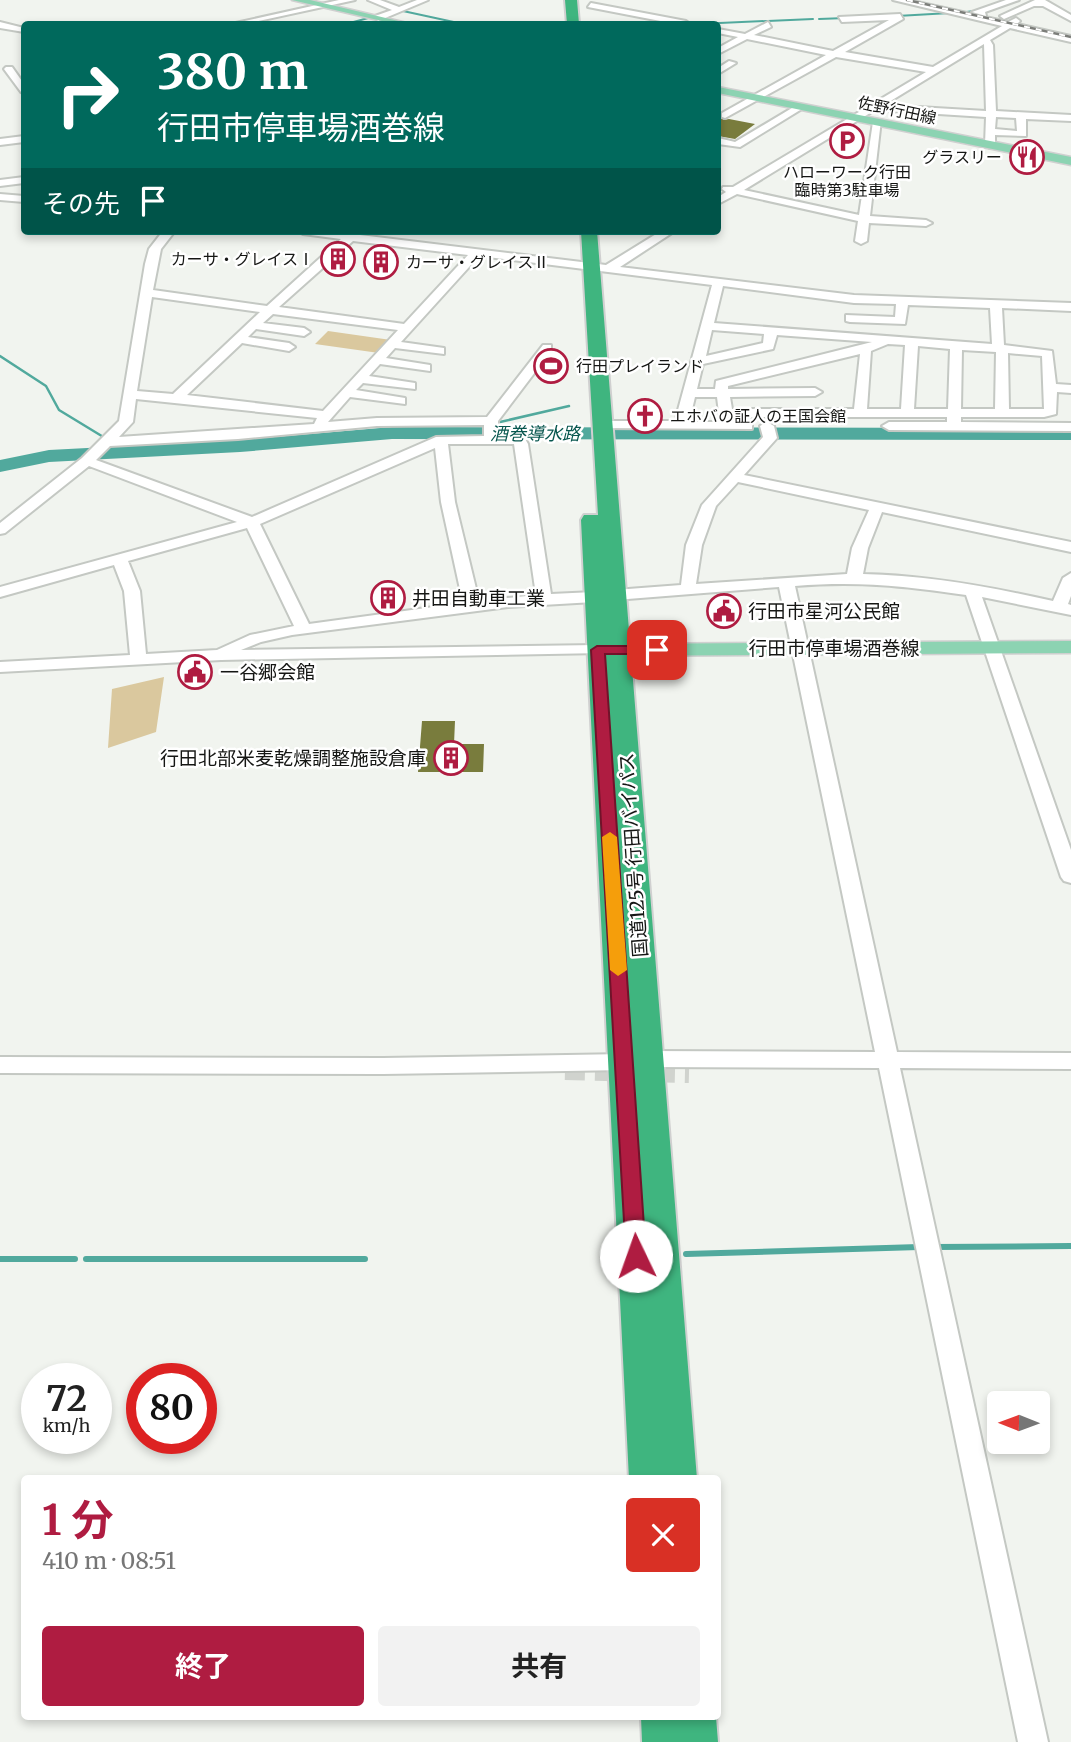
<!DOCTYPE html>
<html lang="ja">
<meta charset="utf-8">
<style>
body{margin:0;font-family:Merriweather,"Noto Sans JP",serif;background:#f2f2f2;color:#222;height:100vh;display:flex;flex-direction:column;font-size:26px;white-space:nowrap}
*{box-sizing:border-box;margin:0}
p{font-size:23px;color:#767676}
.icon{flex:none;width:38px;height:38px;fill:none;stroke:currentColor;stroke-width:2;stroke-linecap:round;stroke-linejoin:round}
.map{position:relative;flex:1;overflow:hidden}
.panel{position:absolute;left:21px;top:1475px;width:700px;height:245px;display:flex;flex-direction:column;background:#fff;border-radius:7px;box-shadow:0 4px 10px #0003}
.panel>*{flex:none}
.hud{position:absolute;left:21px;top:21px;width:700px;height:214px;border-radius:7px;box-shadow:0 4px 10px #0003;background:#00695c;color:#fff;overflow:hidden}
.needle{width:46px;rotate:271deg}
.fabs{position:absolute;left:987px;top:1391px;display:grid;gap:14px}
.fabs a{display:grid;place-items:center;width:63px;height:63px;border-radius:7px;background:#fff;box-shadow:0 4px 10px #0003;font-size:35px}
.speed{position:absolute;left:21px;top:1363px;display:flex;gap:14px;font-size:35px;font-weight:700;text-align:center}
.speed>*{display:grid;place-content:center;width:91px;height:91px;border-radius:50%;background:#fff;box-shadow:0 4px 10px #0003;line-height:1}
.speed small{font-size:18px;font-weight:400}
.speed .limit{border:10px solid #d22;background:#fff;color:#111}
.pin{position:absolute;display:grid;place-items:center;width:60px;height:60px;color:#fff;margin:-30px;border-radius:14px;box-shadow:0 4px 10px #0006}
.me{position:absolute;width:77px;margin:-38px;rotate:357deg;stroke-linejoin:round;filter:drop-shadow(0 0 5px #0008)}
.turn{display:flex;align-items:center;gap:24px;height:147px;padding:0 21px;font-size:32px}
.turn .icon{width:91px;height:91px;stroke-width:2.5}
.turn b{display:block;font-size:49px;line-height:60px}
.then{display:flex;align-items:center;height:66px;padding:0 21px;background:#0003;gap:14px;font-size:26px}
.round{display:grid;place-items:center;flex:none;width:74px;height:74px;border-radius:7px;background:#f2f2f2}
.summary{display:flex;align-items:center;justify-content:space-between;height:119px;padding:0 21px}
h1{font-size:42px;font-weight:700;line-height:52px;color:#af1c41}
.primary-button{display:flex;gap:14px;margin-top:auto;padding:14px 21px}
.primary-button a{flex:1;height:80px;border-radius:7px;background:#af1c41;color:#fff;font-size:28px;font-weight:700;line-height:80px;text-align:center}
.primary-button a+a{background:#f2f2f2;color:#222}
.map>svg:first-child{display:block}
.green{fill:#dac89e}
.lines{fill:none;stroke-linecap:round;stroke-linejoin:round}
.stream-far2{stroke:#51a99d;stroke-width:2}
.stream-far1{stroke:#51a99d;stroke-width:2.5}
.stream{stroke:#51a99d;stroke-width:6}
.river{fill:#51a99d;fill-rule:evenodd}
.building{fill:#797c3d}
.minor-tunnel{stroke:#d0d3ce;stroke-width:20;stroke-dasharray:20 10;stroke-linecap:butt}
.minor-casing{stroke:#c4c8c3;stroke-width:4}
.major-casing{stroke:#d0d0d0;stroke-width:3}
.highway-casing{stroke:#d0d0d0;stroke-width:4}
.minor{fill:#fff;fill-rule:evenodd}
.major{fill:#8cd3b2;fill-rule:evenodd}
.highway{fill:#3fb57f;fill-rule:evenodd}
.rail-casing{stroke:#7c7e7a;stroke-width:2.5}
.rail{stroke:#fff;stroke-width:2;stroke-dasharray:6;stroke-linecap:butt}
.route{fill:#af1c41;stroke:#72122a;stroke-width:2}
.slow{fill:#f59e0b}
.labels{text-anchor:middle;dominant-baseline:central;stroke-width:5;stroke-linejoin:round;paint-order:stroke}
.far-street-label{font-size:16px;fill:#151614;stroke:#fff}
.far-poi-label{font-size:16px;fill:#151614;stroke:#fff;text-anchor:start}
.far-water-label{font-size:18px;font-style:italic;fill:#08574f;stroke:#fff}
.poi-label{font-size:19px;fill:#151614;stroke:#fff;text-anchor:start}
.street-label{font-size:19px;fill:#151614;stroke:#fff}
</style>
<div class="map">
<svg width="1071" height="1742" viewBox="0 0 1071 1742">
<rect width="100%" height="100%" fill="#f1f4ef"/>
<path class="green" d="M328,331l63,9 -12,13 -64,-9z
M164,677l-8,55 -48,16 4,-59z"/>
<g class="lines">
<path class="stream-far2" d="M403,11l60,13
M959,13l22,-3
M897,16l53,-3
M819,19l27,-1
M346,24l26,-7
M697,24l116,-5"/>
<path class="stream-far1" d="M0,356l46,30 13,24 46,28
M500,422l69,-16"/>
<path class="stream" d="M935,1247l136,-1
M686,1254l233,-7
M0,1259h75
M86,1259h279"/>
<path class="river" d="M392,427l679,1v12l-679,-1 -152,13 -191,10 -49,10v-12l49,-10 191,-10z"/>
</g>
<path class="building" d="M718,116l6,4 5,-1 26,5 -20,15 -17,-3z
M397,586l4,12h-7l2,10 -14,2 -6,-22z
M422,721h33l-1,23h30l-1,28h-65z"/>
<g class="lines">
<path class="minor-tunnel" d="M565,1070l124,3"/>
<g class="minor-casing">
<path id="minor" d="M339,0h16l-110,24h-14z
M368,0h12l19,7 18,-7h11l-50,21 -3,-5 17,-6z
M893,0h15l100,22 8,-4 4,3 -3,3 54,12v6l-61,-14 -20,12 3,5 3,66 75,4v6l-45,-2v17l-31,-1v10l-5,3 -5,-3 1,-28 -111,-7 -131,80 115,25 14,-93 8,-2 -11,96 56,4 6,3 -6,3 -57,-3 -2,18 -6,3 -6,-3 3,-20 -121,-27 -19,10v-7l8,-5 -4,-3 1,-2h10l193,-115 -90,-15 -111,61 -3,-1v-4l104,-58 -79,-16 -29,15v-6l20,-11 -20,-4v-4l27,5 23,-12 3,5 -17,8 79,16 56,-31 -47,2 -3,-5 61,-3 3,5 -58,33 88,15 69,-41zM984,44l2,67 -102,-6zM996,117l20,1 1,13 -22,-2z
M1006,0h13l-34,12 1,4 -14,-4z
M1035,0h10l26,15v6l-28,-15h-9l-30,13 -4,-3z
M591,3l95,18 4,3h-14l-88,-17z
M0,22l24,6v4l-24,-4z
M729,61l7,2 -18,11v-6z
M6,67h6l12,17v9l-3,-1 -17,-23z
M797,105l8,2 -65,40 -22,-3v-6l17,4z
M24,136v6l-24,3v-6z
M24,177v6l-24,3v-6z
M0,194l24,2v6l-24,-2z
M163,231h12l-14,18 -8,41 114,16 74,-67 -38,-5 -6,-3 52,2 11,-2v4l246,30 55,-34h14l-55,36 234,28 217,8v8l-69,-3 2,37 48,6 4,33 15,1v8l-14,-1 -1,22 -12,3h-83v5l110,1v8l-182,-1 -7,-4 7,-4h58v-5h-221l-7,-4 -2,-16h-22l-6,25h58l5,1v6l-156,-1v-6l5,-1h74l37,-136 -233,-29 -78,86 43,6v6l-49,-6 -9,10 44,7v6l-50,-7 -11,12 46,7v6l-52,-6 -7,7 49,8v6l-55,-7 -22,25 49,-4 110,-1 56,-72h8v6l-53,70v15l26,1 4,7 23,150 43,-2 8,5 -8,5 -86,5 -216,28 -31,7 -20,8 356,-5 6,2 2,3 -2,3 -382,7 -221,12v-10l130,-7 -6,-64 -10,-26 -114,32v-10l237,-65 -148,-56 -84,67 -5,1v-11l82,-65 37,-37 26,-157 4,-15zM353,241l115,14 -64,69 -125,-17zM723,286l131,17 42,1 -1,13 -49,-2v6l4,1 55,2 3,-19 82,3 2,36 -278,-21zM152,297l108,15 -87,82 -36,-3zM273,314l125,16 -75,81 -136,-16 55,-52 47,8 6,-4 -6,-4 -41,-6 8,-8 48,7 6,-4 -6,-4 -41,-5zM712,330l52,4 -1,9 -57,13zM777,335l95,7 -156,39 -1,8h-18l6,-25 70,-15zM888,344l17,1 -4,64h-34l4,-58zM918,346l32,3 -2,60h-34zM962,350l34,2 -1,57h-34zM1008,353l34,3 2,53h-35zM860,354l-6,55h-122l-2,-12 85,-1 7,-4 -7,-4 -87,1v-3zM136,399l181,19 -3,6 -195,13 14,-15zM484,425v11l-48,1 -184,80 -156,-57 14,-14 128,-7 139,-13zM448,444h66l22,151 -57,6 -24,-99zM435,448l6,54 22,101 -154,21 -49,-100zM247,528l47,98 -44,9 -33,15 -71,4 -6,-63 -12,-30z
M767,422l7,4 3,12 -33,37 327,67v10l-189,-40 -14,36 -5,26c63,1 128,13 190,27l10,-23 8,-5v23l-3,8 3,1v10l-89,-18 89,253v33l-7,-2 -3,-4 -95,-282c-62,-9 -108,-14 -171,-9l102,466 174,1v16l-171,-1 148,674h-30l-139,-674 -231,-1 -8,-2 -3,-6 3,-6 8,-2 227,1 -96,-465 -164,13 -8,-5 8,-5 66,-5 5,-40 16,-40 61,-68 -3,-11zM738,482l131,28 -17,38 -5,26 -151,10 6,-39 14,-39z
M625,1054l8,2 3,6 -3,6 -8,2 -242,4 -383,-1v-16l383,1z"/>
</g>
<g class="major-casing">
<path id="major" d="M292,0h18l101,24h-16z
M718,87l353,70v8l-353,-72z
M1071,641v12l-470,3 -10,-6 10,-6z"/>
</g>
<g class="highway-casing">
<path id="highway" d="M565,0h12l2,24h-12z
M581,231h16l100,1248h-68l-48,-959 3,-5h14z
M641,1717h75l2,25h-76z"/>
</g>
<use href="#minor" class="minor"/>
<use href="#major" class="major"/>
<use href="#highway" class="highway"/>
<g class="rail-casing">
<path id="rail" d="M907,0l164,37"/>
</g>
<use href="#rail" class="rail"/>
</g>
<path class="route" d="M597,646h60l7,4 -7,4h-52l41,602 -3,6 -7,2 -7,-2 -3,-6 -35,-606z"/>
<path class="slow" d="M610,832l7,5 10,133 -9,6 -8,-6 -8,-133z"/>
<defs>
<g id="parking-ring" transform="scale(1.75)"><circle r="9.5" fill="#fff" stroke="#af1c41" stroke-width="1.5"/><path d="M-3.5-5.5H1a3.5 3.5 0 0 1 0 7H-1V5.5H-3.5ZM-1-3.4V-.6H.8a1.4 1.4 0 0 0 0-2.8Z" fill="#af1c41"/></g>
<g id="restaurant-ring" transform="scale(1.75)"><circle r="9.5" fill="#fff" stroke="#af1c41" stroke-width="1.5"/><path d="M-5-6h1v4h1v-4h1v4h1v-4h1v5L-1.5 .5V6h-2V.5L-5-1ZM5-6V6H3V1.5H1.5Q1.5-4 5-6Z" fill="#af1c41"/></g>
<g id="building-ring" transform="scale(1.75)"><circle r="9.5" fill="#fff" stroke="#af1c41" stroke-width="1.5"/><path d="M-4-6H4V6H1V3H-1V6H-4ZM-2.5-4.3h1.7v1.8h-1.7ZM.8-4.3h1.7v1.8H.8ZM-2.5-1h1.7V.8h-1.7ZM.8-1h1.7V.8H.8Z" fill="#af1c41"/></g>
<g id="stadium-ring" transform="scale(1.75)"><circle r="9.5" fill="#fff" stroke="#af1c41" stroke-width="1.5"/><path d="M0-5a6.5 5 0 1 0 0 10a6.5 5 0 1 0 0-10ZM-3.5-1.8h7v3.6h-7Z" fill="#af1c41"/></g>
<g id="church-ring" transform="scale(1.75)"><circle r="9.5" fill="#fff" stroke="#af1c41" stroke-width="1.5"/><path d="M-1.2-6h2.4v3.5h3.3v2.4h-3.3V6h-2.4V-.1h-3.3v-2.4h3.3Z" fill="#af1c41"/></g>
<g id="civic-ring" transform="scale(1.75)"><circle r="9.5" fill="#fff" stroke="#af1c41" stroke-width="1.5"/><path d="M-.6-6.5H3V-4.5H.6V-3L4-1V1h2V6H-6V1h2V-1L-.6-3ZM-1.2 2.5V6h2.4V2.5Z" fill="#af1c41"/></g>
</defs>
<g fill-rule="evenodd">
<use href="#parking-ring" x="847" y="141"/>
<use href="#restaurant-ring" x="1027" y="157"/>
<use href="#building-ring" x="338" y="259"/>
<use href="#building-ring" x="381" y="262"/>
<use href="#stadium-ring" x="551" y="366"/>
<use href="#church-ring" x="645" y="416"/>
<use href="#building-ring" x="388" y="598"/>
<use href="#civic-ring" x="724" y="611"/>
<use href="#civic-ring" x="195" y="672"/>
<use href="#building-ring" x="451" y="758"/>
</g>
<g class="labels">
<g class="far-street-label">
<text transform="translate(897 110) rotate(12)">佐野行田線</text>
</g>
<g class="far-poi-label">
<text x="1002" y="157" text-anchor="end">グラスリー</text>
<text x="847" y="172" text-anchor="middle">ハローワーク行田<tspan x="847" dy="18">臨時第3駐車場</tspan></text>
<text x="314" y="259" text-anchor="end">カーサ・グレイスⅠ</text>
<text x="406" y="262">カーサ・グレイスⅡ</text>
<text x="576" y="366">行田プレイランド</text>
<text x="670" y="416">エホバの証人の王国会館</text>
</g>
<g class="far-water-label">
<text x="535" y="433">酒巻導水路</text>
</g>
<g class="poi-label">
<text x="412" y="598">井田自動車工業</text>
<text x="748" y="611">行田市星河公民館</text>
<text x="220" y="672">一谷郷会館</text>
<text x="426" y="758" text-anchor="end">行田北部米麦乾燥調整施設倉庫</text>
</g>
<g class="street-label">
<text x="834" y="648">行田市停車場酒巻線</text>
<text transform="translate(633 855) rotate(-94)">国道125号 行田バイパス</text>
</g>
</g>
</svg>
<div class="fabs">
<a><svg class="needle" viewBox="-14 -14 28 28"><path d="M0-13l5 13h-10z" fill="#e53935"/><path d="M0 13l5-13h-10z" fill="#767676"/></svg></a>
</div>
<div class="speed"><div>72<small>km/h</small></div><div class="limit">80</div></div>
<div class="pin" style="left:657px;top:650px;background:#d93025"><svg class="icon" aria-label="arrive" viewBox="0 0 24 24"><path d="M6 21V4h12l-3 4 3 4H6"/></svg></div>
<svg class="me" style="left:636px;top:1256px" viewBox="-20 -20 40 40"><circle r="19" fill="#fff"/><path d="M0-13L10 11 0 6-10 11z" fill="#af1c41"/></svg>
<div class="hud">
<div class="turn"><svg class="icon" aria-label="right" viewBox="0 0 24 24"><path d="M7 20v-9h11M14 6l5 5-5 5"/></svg><div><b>380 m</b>行田市停車場酒巻線</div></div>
<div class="then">その先<svg class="icon" aria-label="arrive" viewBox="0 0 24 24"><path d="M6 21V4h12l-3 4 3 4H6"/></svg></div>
</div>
<section class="panel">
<div class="summary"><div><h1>1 分</h1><p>410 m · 08:51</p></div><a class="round" style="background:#d93025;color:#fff"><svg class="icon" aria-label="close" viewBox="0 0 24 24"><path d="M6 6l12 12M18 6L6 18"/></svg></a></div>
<div class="primary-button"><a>終了</a><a>共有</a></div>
</section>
</div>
